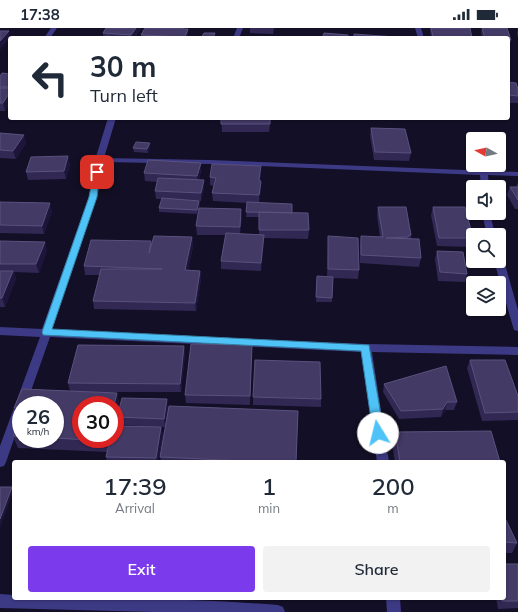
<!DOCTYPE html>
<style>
body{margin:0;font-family:Mulish,sans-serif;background:#f2f2f3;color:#1f2937;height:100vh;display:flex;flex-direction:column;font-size:15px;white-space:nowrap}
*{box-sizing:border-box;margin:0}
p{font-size:13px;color:#747a83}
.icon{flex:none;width:22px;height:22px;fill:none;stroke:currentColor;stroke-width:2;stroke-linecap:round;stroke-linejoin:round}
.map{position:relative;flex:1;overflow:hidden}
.sheet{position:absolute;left:12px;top:432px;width:494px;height:140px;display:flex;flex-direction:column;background:#fff;border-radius:4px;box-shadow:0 1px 3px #0004}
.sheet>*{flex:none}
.hud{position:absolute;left:8px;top:8px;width:502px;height:84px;border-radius:4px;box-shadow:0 1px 3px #0004;background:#fff;color:#1f2937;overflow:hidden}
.needle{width:26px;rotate:278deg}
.buttons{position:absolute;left:466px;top:104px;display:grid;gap:8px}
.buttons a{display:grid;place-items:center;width:40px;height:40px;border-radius:4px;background:#fff;box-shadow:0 1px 3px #0004;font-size:20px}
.speed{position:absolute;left:12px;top:368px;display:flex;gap:8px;font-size:20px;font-weight:700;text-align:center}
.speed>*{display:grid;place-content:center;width:52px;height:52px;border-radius:50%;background:#fff;box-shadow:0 1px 3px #0004;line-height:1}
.speed small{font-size:10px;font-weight:400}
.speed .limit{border:6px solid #d22;background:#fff;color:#111}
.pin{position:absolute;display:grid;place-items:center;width:34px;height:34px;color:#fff;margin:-17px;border-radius:8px;box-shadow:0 2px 6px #0006}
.me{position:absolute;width:44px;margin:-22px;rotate:351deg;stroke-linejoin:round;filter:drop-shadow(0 0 3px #0008)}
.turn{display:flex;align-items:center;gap:14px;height:84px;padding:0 16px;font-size:18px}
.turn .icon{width:52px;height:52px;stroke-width:2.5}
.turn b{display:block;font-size:28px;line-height:34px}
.eta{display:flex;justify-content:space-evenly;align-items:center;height:68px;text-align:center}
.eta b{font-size:24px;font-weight:600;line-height:28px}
.primary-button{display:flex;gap:8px;margin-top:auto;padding:8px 16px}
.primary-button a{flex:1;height:46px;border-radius:4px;background:#7c3aed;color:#fff;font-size:16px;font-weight:600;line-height:46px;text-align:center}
.primary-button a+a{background:#f2f2f3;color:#1f2937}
.status{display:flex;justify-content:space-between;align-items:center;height:28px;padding:0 20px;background:#fff;direction:ltr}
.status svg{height:11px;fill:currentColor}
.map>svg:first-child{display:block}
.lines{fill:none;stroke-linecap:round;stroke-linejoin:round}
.street{fill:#3d3a85;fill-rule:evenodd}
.wall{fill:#312854;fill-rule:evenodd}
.shaded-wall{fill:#1d163a}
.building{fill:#433a66;stroke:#5a527e}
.route{fill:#4fc3f7;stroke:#337fa1}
</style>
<div class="status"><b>17:38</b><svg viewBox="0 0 49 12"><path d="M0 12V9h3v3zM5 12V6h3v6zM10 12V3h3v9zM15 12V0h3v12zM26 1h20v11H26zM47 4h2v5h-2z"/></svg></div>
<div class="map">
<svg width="518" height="584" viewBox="0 0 518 584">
<rect width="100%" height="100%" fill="#130f26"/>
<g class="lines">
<path class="street" d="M51,0h6l-7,10h-6z
M237,0h6l-4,10h-6z
M415,0h6l3,10h-6z
M108,90h8l-12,40 105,2 309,12v4l-30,-1 1,12h-8l-1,-12 -271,-11 -106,-2 -6,35 -45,133 314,14 152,3v8l-146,-3 17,110h-12l-16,-110 -311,-15 -24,68h-5v14l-15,43 -2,4 -4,1v-21l40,-109 -40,-2v-8l42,2 47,-132 6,-37z
M482,185h8l5,22h-8z
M499,230l5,3 14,49v21l-4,-1 -1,-3 -19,-66h5z
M0,566l14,1v3c88,0 176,0 264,7l5,2 2,5h-132l-153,-4z
M386,570h14l1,14h-14z"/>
</g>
<path class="wall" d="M141,0l-6,10h-32v-5z
M250,0h24l-1,6 -23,-1z
M430,0h40l2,10h-41z
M482,0h25l4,12 -2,7h-1v-9h-26l-1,-5z
M518,0v10l-1,-5z
M188,1v9h-46l-1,-3z
M10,46v29l-5,8h-5v-35z
M508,54l10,7v14h-10z
M221,90h50l-2,14h-47z
M371,100l40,25 -2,8 -35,-1 -4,-24z
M0,105l26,10 -10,16 -16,-1z
M150,119l-2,6 -14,-1 -1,-4z
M201,135v8l-2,9h5v8l-3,13h-2l1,4 -3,9 -38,-2v-4l3,-9h-6l-1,-8 2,-9 -12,-1 -1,-8z
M70,136l-4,15 -38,1 -2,-8z
M261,146l-1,6 1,2v8l-2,13 33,10 17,17 -1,9 -44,-1 -3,33 -40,-2v-8l4,-26h-28l-1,-9 46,-9 -2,17h19v-17h-13l1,-14 -34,-2 -1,-8 2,-7 -4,-1v-8z
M518,154v27h-3l-8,-14 3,-8h6z
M0,174l52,9 -8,23 -44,-1z
M378,179l33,28v4l10,19 -2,9 -59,-4v-19l1,-8 19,1 -3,-22z
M433,179l40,30 -2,10 -34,-1 -6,-31z
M328,208l31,34 -1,9 -25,-1 -1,24h-16l1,-26 10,1z
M192,209l1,9 -5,24 12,1 1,8 -5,32 -102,-2 -1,-8 7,-26h-15l-1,-9 67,-21z
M0,213l47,9 -8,23 -25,-1 2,7 -11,28h-5z
M437,223l30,23 -2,8 -27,-1 -3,-22z
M78,317l106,1 1,8 -4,38h-100l36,1 2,12 -4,17v-17h-34v34h34v-13l46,1 2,8 -5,26h3l-1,-4 9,-51 129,5 -2,51h-189l-1,-5 1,-5 -89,-4 -5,-12 6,-16 -5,-12 8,-19 48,2 -2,-8zM21,377h34v34h-34z
M252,317l-2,60 -64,-2 -1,-8z
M470,332l48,36v24l-36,1 -15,-53z
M384,356l73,18 -3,8h-9l-4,7 -42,2 -16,-27z
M253,369l68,2v8l-68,-2z
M168,379l-3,20 -46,-2 -2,-8z
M395,404l105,30h-105l-3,-18z
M504,488l13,27 -5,10h-8z
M518,536v44l-20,1 -2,-11h8z
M263,570h34v2z"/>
<path class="shaded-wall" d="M136,0h5l-6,10h-3l-1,-3z
M188,1v9h-3z
M9,3l1,7 -10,12v-9z
M10,64v11l-5,8 -2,-8z
M24,107l2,8 -10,16 -3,-8z
M150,115v4l-2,6 -1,-4z
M68,128l2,8 -4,15 -2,-8z
M201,135v8l-3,13 -1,-8z
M261,138v8l-2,13v-8z
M204,152v8l-3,13v-8z
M261,154v8l-2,14v-9z
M199,173l1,4 -3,9v-4z
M50,175l2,8 -8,23 -2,-8z
M241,181l1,8 -2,18v-8z
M264,207v8l-3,28v-8z
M192,209l1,9 -7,32 -1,-8z
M45,214l2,8 -8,23 -3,-9z
M13,243l3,8 -11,28 -3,-9z
M200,243l1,8 -5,32 -1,-8z
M252,317v8l-2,52v-9z
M184,318l1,8 -4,38 -1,-8z
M117,365l2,12 -4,17v-17h-1z
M167,371l1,8 -3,20 -1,-8z
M447,374l-2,8 -4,7 2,-8z
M161,399l2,8 -5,27h-1l-1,-4z
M105,411h6l-3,13 -3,-11z
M12,459l1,5 -13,36v-9z"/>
<path class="building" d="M106,0h30l-5,7 -28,-2z
M145,0h38v1h5l-3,8 -44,-2z
M431,0h39l2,10 -39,-1z
M482,0h25l4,12h-3v-2h-23z
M0,3h9l-9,10z
M204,5h11l-2,5h-12z
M324,5l24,2v3h-26z
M354,6l42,3v1h-42z
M106,8l27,2h-29z
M2,45l8,1v13h-10v-11z
M508,54l8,1 2,6v7l-10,-1z
M0,60h10v4l-7,11h-3z
M221,90h49v6h-49z
M371,100l34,1 6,24 -36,-1z
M0,105l24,2 -11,16 -13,-1z
M136,114l14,1 -3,6 -14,-1z
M68,128l-4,15 -38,1 5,-15z
M148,132l53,3 -4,13 -53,-3z
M212,136l49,2 -2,13 2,3 -2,13 -47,-2 4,-15 -6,-1z
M158,150l46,2 -3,13 -46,-2z
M510,159h8v13z
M162,170l37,3 -2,9 -38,-2z
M0,174l50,1 -8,23 -42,-1z
M247,174l45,2v9l-46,-1z
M378,179h28l5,28h-2l-1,2 -22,1 33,1 2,19 -60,-3v-19l22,1z
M433,179h32l8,31h-34z
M199,180l42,1 -1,18 -44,-1z
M259,184l49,1 1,17h-50z
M226,205l38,2 -3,28 -40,-2z
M154,208l38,1 -7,33 15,1 -5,32 -102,-2 8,-32h61l-78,-3 7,-26 60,1 -2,12z
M328,208l30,2 1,32 -31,-1z
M0,213l45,1 -9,22h-36z
M437,223l26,1 4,22 -27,-2z
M0,243h13l-11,27h-2z
M317,248l16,1 -1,21 -16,-1z
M191,316l61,1 -2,51 -65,-1z
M78,317l106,1 -4,38 -112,-1z
M255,332l65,2 1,37 -68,-2z
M470,332h35l13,36v16l-33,1z
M446,338l11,36h-10l-4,7 -42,2 -17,-27z
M22,361l95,4 -3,12h-33v34h24v2l-50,-3v-33h-34v3h-7z
M122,370l45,1 -3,20 -47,-2z
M169,378l129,5 -2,51h-31l-105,-5z
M21,386v23l-8,-1z
M115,398l46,1 -5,31 -50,-1 4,-18h5z
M491,403l9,31h-100l-5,-30z
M154,433l18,1h-18z
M0,459h12l-12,32z
M504,488l13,27 -13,-1z
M504,536h14v37h-16l-1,-3h3z"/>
<path class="route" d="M94,142h5l1,2 -3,25 -45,132 317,16 15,88 -2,3 -4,2 -3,-2 -2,-3 -12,-82 -318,-16 -1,-3 47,-135z"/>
</svg>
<div class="buttons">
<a><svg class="needle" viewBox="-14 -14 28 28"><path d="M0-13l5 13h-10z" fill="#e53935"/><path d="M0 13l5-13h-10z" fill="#747a83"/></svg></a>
<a><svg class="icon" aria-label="sound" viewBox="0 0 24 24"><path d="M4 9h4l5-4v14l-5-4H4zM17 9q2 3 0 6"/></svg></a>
<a><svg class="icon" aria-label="search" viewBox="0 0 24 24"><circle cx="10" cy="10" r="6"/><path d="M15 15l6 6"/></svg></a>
<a><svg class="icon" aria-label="layers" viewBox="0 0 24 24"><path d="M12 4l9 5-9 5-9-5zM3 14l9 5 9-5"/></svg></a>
</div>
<div class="speed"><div>26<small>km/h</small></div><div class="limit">30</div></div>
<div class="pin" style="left:97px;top:144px;background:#d93025"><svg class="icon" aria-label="arrive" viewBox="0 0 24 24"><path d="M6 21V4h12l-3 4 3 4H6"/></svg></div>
<svg class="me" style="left:378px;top:405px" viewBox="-20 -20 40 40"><circle r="19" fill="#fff"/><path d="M0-13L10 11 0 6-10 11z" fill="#4fc3f7"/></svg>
<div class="hud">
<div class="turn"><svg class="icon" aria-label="left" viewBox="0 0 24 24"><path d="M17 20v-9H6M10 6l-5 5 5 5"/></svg><div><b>30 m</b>Turn left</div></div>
</div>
<section class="sheet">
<div class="eta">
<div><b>17:39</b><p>Arrival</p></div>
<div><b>1</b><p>min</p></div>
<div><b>200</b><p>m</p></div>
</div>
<div class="primary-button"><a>Exit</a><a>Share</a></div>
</section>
</div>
